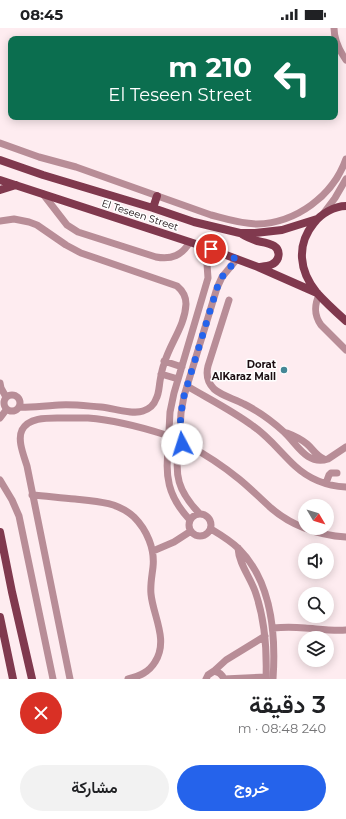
<!DOCTYPE html>
<html lang="ar">
<meta charset="utf-8">
<style>
body{margin:0;font-family:Montserrat,Vazirmatn,sans-serif;background:#f2f2f2;color:#202124;direction:rtl;height:100vh;display:flex;flex-direction:column;font-size:15px;white-space:nowrap}
*{box-sizing:border-box;margin:0}
p{font-size:13px;color:#757577}
.icon{flex:none;width:22px;height:22px;fill:none;stroke:currentColor;stroke-width:2;stroke-linecap:round;stroke-linejoin:round}
.map{position:relative;height:651px;overflow:hidden;direction:ltr}
.side{display:flex;flex-direction:column;background:#fff;flex:1}
.side>*{flex:none}
.guide{position:absolute;left:8px;top:8px;width:330px;height:84px;border-radius:8px;box-shadow:0 2px 10px #0003;direction:rtl;background:#0b6e4f;color:#fff;overflow:hidden}
.needle{width:26px;rotate:128deg}
.controls{position:absolute;left:298px;top:471px;display:grid;gap:8px}
.controls a{display:grid;place-items:center;width:36px;height:36px;border-radius:50%;background:#fff;box-shadow:0 2px 10px #0003;font-size:20px}
.pin{position:absolute;display:grid;place-items:center;width:34px;height:34px;color:#fff;margin:-17px;border:2px solid #fff;border-radius:50%;box-shadow:0 1px 4px #0007}
.me{position:absolute;width:44px;margin:-22px;rotate:355deg;stroke-linejoin:round;filter:drop-shadow(0 0 3px #0008)}
.turn{display:flex;align-items:center;gap:14px;height:84px;padding:0 20px;font-size:18px}
.turn .icon{width:52px;height:52px;stroke-width:2.5}
.turn b{display:block;font-size:28px;line-height:34px}
.round{display:grid;place-items:center;flex:none;width:42px;height:42px;border-radius:21px;background:#f2f2f2}
.summary{display:flex;align-items:center;justify-content:space-between;height:68px;padding:0 20px}
h1{font-size:24px;font-weight:600;line-height:30px}
.primary-button{display:flex;gap:8px;margin-top:auto;padding:8px 20px}
.primary-button a{flex:1;height:46px;border-radius:24px;background:#2563eb;color:#fff;font-size:16px;font-weight:600;line-height:46px;text-align:center}
.primary-button a+a{background:#f2f2f2;color:#202124}
.status{display:flex;justify-content:space-between;align-items:center;height:28px;padding:0 20px;background:#fff;direction:ltr}
.status svg{height:11px;fill:currentColor}
.map>svg:first-child{display:block}
.lines{fill:none;stroke-linecap:round;stroke-linejoin:round}
.minor{stroke:#b88d97;stroke-width:7}
.major{stroke:#80394e;stroke-width:8}
.route{stroke:#2563eb;stroke-width:7;stroke-dasharray:0 12.6}
.poi-dot{fill:#448796;stroke:#fefefe;stroke-width:1.5}
.labels{text-anchor:middle;dominant-baseline:central;stroke-width:3;stroke-linejoin:round;paint-order:stroke}
.street-label{font-size:10px;fill:#1b0d11;stroke:#fefefe}
.poi-label{font-size:10px;font-weight:bold;fill:#1b0d11;stroke:#fefefe;text-anchor:end}
</style>
<div class="status"><b>08:45</b><svg viewBox="0 0 49 12"><path d="M0 12V9h3v3zM5 12V6h3v6zM10 12V3h3v9zM15 12V0h3v12zM26 1h20v11H26zM47 4h2v5h-2z"/></svg></div>
<div class="map">
<svg width="346" height="651" viewBox="0 0 346 651">
<rect width="100%" height="100%" fill="#feecf0"/>
<g class="lines">
<path class="minor" d="M334,0c0,12 5,22 12,32
M0,115l39,14 37,10 135,48c15,4 30,9 46,9 39,-1 76,-28 89,-65
M43,166l24,31 11,7 78,25c16,3 26,-2 34,-15
M323,186l12,-16 11,-19
M0,193l14,-2 15,3 8,3 29,20 15,8 96,33c6,5 9,10 9,18 -1,22 -16,39 -22,60 -2,5 -3,11 -4,17 -1,6 -1,13 -4,18 -2,6 -7,10 -13,12 -10,4 -30,-3 -42,-4 -14,-1 -28,-3 -42,-2 -13,1 -27,3 -40,2
M319,267c-5,11 -5,20 2,30l25,25
M229,272l-21,66c-2,8 -1,16 6,23 8,7 21,10 30,15 14,7 28,17 40,28 13,12 23,34 44,27l18,-12
M164,333l18,6
M161,346l17,5
M0,355l1,5 5,9
M187,358c22,13 46,25 66,40 16,11 28,27 42,40 14,13 33,20 51,21
M4 375a8 8 0 1 1 16 0a8 8 0 1 1-16 0Z
M0,390l6,-8
M166 410a9 9 0 1 1 18 0a9 9 0 1 1-18 0Z
M180,402l1,-17 3,-17 33,-108 5,-11 15,-18
M169,403l1,-19 4,-19 34,-115 -1,-14 -5,-18
M287,405c8,3 14,6 20,11 6,5 9,12 17,15
M183,414c20,11 39,23 56,37 11,9 21,19 32,29 21,18 47,27 75,29
M169,417c-5,30 -1,52 21,75
M179,418c-5,29 -1,45 20,67
M0,452l12,20 7,16 34,163
M326,455l3,-8 2,-2h6
M32,467c14,1 29,3 43,4 21,2 43,3 59,18 13,13 21,32 19,50 -1,9 -3,18 -2,27 2,22 18,46 4,68 -6,10 -15,14 -27,17
M189 497a11 11 0 1 1 22 0a11 11 0 1 1-22 0Z
M211,501c10,6 20,12 28,20 33,33 37,86 34,130
M238,520c1,17 13,30 18,46 9,27 11,57 10,85
M153,523l21,-9 17,-11
M273,600c10,-1 21,-1 32,0 14,1 27,3 41,2
M214,643l12,-11 39,-24
M70,651l-43,-213c-3,-10 -10,-26 -5,-36 7,-13 26,-12 39,-12 9,0 18,0 27,0 27,2 53,9 78,17
M206,651l2,-4 6,-4c5,1 8,3 10,8
M224,651l42,-2"/>
<path class="major" d="M0,132l43,15 110,33 41,14 46,11h15l27,-3 35,-11
M0,152l202,66 56,21 59,26
M0,162l16,-5
M346,178c-12,0 -25,8 -32,17 -18,22 -15,48 3,70 9,10 19,19 29,28
M153,180l4,-12
M242,206c5,3 10,5 15,7 9,2 25,3 21,17 -3,8 -12,8 -19,9
M0,504l12,60 20,87
M0,589l13,62"/>
</g>
<g class="lines">
<path class="route" d="M182,416l2,-5v-4l-4,-5 1,-17 3,-17 33,-108 5,-11 15,-18 -26,-10"/>
</g>
<circle class="poi-dot" cx="284" cy="342" r="4"/>
<g class="labels">
<g class="street-label">
<text transform="translate(140 187) rotate(18)">El Teseen Street</text>
</g>
<g class="poi-label">
<text x="276" y="336">Dorat<tspan x="276" dy="12">AlKaraz Mall</tspan></text>
</g>
</g>
</svg>
<div class="controls">
<a><svg class="needle" viewBox="-14 -14 28 28"><path d="M0-13l5 13h-10z" fill="#e53935"/><path d="M0 13l5-13h-10z" fill="#757577"/></svg></a>
<a><svg class="icon" aria-label="sound" viewBox="0 0 24 24"><path d="M4 9h4l5-4v14l-5-4H4zM17 9q2 3 0 6"/></svg></a>
<a><svg class="icon" aria-label="search" viewBox="0 0 24 24"><circle cx="10" cy="10" r="6"/><path d="M15 15l6 6"/></svg></a>
<a><svg class="icon" aria-label="layers" viewBox="0 0 24 24"><path d="M12 4l9 5-9 5-9-5zM3 14l9 5 9-5"/></svg></a>
</div>
<div class="pin" style="left:211px;top:221px;background:#d93025"><svg class="icon" aria-label="arrive" viewBox="0 0 24 24"><path d="M6 21V4h12l-3 4 3 4H6"/></svg></div>
<svg class="me" style="left:182px;top:416px" viewBox="-20 -20 40 40"><circle r="19" fill="#fff"/><path d="M0-13L10 11 0 6-10 11z" fill="#2563eb"/></svg>
<div class="guide">
<div class="turn"><svg class="icon" aria-label="left" viewBox="0 0 24 24"><path d="M17 20v-9H6M10 6l-5 5 5 5"/></svg><div><b>210 m</b>El Teseen Street</div></div>
</div>
</div>
<section class="side">
<div class="summary"><div><h1>3 دقيقة</h1><p>240 m · 08:48</p></div><a class="round" style="background:#d93025;color:#fff"><svg class="icon" aria-label="close" viewBox="0 0 24 24"><path d="M6 6l12 12M18 6L6 18"/></svg></a></div>
<div class="primary-button"><a>خروج</a><a>مشاركة</a></div>
</section>
